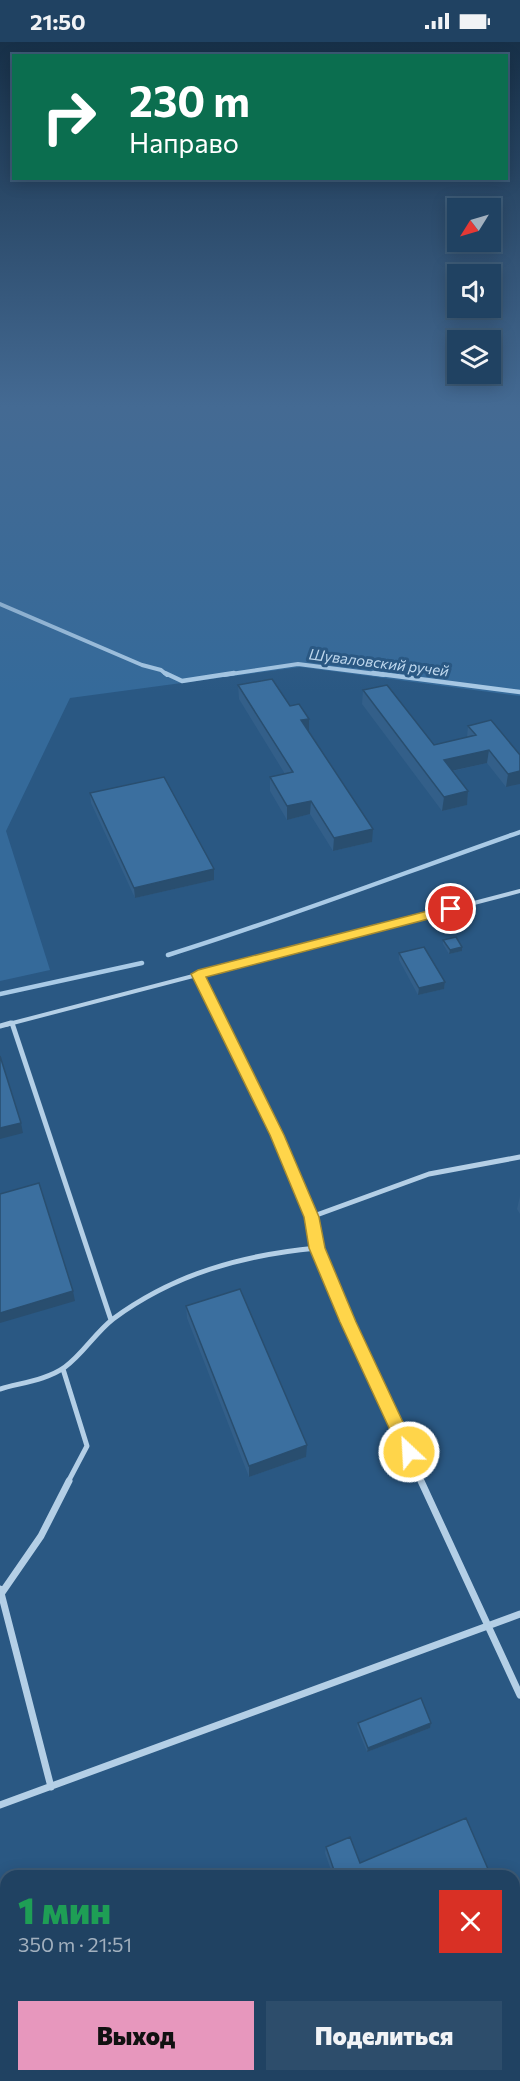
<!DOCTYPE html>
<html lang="ru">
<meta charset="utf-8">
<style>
body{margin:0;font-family:Commissioner,sans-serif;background:#2d4d6b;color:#f1f3f6;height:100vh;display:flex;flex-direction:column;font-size:22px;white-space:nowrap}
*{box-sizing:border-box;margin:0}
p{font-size:20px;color:#a2b0be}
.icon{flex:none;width:33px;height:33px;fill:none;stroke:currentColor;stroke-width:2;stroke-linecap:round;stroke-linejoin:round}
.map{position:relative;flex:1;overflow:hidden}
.drawer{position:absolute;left:0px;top:1828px;width:520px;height:212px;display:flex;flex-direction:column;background:#204262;border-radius:18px 18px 0 0;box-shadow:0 3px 15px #0003,0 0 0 2px #3d5b77}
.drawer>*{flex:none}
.hud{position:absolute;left:12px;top:12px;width:496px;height:126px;border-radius:0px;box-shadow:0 3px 15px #0003,0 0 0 2px #3d5b77;background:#0b6e4f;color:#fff;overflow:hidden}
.needle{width:39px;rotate:233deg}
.controls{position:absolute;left:447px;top:156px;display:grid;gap:12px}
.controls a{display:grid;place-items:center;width:54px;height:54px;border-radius:0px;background:#204262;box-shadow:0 3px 15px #0003,0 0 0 2px #3d5b77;font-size:30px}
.pin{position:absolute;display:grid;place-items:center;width:51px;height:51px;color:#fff;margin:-26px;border:3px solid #fff;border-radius:50%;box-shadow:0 2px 6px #0007}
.me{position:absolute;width:66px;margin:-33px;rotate:335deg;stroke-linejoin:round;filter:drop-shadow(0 0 4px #0008)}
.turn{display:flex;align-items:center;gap:21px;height:126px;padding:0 18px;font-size:27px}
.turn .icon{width:78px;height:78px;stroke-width:2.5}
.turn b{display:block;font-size:42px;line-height:51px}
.round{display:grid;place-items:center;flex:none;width:63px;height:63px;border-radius:0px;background:#2d4d6b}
.overview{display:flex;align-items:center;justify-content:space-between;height:102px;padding:0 18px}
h1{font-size:36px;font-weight:800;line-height:45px;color:#1e9e55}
.button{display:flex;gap:12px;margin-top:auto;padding:12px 18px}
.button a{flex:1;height:69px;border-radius:0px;background:#e797bd;color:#111;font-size:24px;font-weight:800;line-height:69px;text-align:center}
.button a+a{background:#2d4d6b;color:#f1f3f6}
.status{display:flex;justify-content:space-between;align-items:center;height:42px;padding:0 30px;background:#204262;direction:ltr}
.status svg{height:16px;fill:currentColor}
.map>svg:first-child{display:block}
.green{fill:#356a9a}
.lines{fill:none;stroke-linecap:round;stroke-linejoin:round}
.stream-far1{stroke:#a9cae6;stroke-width:4}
.stream{stroke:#a9cae6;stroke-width:4.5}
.service-far2{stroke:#b4cfe6;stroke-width:4}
.service-far1{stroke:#b4cfe6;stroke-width:5}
.service{stroke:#b4cfe6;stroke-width:7}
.wall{fill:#335f89}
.shaded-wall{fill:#294e6f}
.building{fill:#3b6f9f;stroke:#294e6f;stroke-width:1.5}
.route{fill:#ffd54a;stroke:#a68a30;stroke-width:1.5}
.labels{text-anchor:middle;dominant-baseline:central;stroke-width:6;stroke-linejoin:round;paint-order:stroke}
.far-water-label{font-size:15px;font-style:italic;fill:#bfd8ee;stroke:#2a5883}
</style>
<div class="status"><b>21:50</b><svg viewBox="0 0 49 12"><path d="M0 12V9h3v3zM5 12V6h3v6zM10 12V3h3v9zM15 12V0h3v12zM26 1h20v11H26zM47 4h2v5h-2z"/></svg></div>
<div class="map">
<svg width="520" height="2039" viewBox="0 0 520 2039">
<rect width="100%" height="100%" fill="#2a5883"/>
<path class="green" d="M0,365h520v289l-220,-29 -230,31 -64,133 44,139 -50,11z"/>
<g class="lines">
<path class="stream-far1" d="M0,562l142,61 19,5 6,5
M224,633l74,-11 86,11"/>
<path class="stream" d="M165,631l17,8 52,-8
M373,631l147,19
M168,913c119,-37 235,-82 352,-123
M0,952l142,-31"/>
<path class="service-far2" d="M198,932l25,51
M5,983l515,-134"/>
<path class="service-far1" d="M12,981l99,297
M222,981l55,112 34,82 6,31 31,74 74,160
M0,984l11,-3
M311,1175l118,-43 91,-17
M63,1327l24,77 -19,36
M0,1347c20,-6 47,-9 65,-22 18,-13 30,-34 48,-48 61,-45 129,-64 204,-71"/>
<path class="service" d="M421,1439l99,214
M0,1547l51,198
M1,1552l40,-58 28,-55
M0,1763l520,-191
M514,1950l6,-3
M0,1962l6,-3
M70,2034l3,5
M347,2039l16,-5"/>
</g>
<path class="wall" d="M238,643l52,21 19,26 63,110 -39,9 -23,-37 -23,6 -17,-29v-14l15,-3 -46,-75z
M363,648l71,55 33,-8 1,-11 52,29v29l-14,3 -19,-24 -34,8 15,20 -1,14 -25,6 -80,-107z
M90,751l124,76v11l-79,18 -44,-95z
M443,898l19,7v4l-13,3 -6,-10z
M399,911l46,29 -1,7 -26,6 -19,-35z
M520,1154v18l-3,-5z
M186,1264l120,151 -57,20 -62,-159z
M358,1681h73l-1,5 -63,24 -10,-25z
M326,1805l34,16 131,13h-158l-8,-23z"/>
<path class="shaded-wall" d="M309,677v13l-8,-12z
M489,708l-2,13 -45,10 2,-13z
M520,729v13l-14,3 2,-13z
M468,749l-1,14 -25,6 2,-14z
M311,759l-1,13 -23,6v-14z
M373,787l-1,13 -39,9 1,-13z
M214,827v11l-79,18 -1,-10z
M462,905v4l-13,3 1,-4z
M445,940l-1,7 -26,6 1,-7z
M21,1081l2,10 -23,6v-11z
M73,1249l2,10 -75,22v-10z
M307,1403l-1,12 -57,20v-11z
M431,1681l-1,5 -63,24 1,-4z
M0,1980l1,1 4,19 -5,2z
M0,2008l6,31h-4l-2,-10z"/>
<path class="building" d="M272,637l18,27 9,-2 10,15 -8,1 72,109 -39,9 -23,-37 -24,5 -17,-29 23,-5 -55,-87z
M387,643l47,60 42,-10 -8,-9 23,-6 29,35v16l-12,3 -19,-24 -45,10 24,31 -24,6 -81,-107z
M164,735l50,92 -80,19 -44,-95z
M456,895l6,10 -12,3 -7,-10z
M424,905l21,35 -26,6 -20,-35z
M0,1014l21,67 -21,5z
M39,1141l34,108 -73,22v-119z
M240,1247l67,156 -58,21 -63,-160z
M421,1656l10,25 -63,25 -10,-25z
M466,1776l25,58h-155l-10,-29 24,-10 10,26z"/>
<linearGradient id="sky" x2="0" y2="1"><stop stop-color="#173048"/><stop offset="0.56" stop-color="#446a93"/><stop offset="1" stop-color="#446a93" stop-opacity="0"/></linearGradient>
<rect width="520" height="650" fill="url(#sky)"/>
<path class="route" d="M451,863l6,4 -2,3 -249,65 78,158 35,82 6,31 31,74 61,130 -2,6 -6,2 -6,-2 -63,-136 -31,-74 -5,-31 -34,-82 -79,-161 7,-4z"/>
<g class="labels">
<g class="far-water-label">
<text transform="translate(379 620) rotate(7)">Шуваловский ручей</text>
</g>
</g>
</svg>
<div class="controls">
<a><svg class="needle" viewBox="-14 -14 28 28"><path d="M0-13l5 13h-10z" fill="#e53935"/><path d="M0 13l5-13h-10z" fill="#a2b0be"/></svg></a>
<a><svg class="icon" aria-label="sound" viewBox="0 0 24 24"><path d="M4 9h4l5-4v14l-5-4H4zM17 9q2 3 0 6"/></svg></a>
<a><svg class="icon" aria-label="layers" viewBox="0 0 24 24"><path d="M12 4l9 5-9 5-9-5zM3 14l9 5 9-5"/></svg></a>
</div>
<div class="pin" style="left:451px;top:867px;background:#d93025"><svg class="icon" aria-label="arrive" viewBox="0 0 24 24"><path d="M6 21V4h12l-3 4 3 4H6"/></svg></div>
<svg class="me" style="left:409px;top:1410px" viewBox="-20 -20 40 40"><circle r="17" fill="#ffd54a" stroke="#fff" stroke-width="3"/><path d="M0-11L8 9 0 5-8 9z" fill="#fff"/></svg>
<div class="hud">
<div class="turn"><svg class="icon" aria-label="right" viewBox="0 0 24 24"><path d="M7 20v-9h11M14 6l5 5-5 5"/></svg><div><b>230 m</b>Направо</div></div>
</div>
<section class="drawer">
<div class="overview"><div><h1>1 мин</h1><p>350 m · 21:51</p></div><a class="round" style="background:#d93025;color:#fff"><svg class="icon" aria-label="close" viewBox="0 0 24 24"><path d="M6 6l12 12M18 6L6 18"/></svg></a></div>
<div class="button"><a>Выход</a><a>Поделиться</a></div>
</section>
</div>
